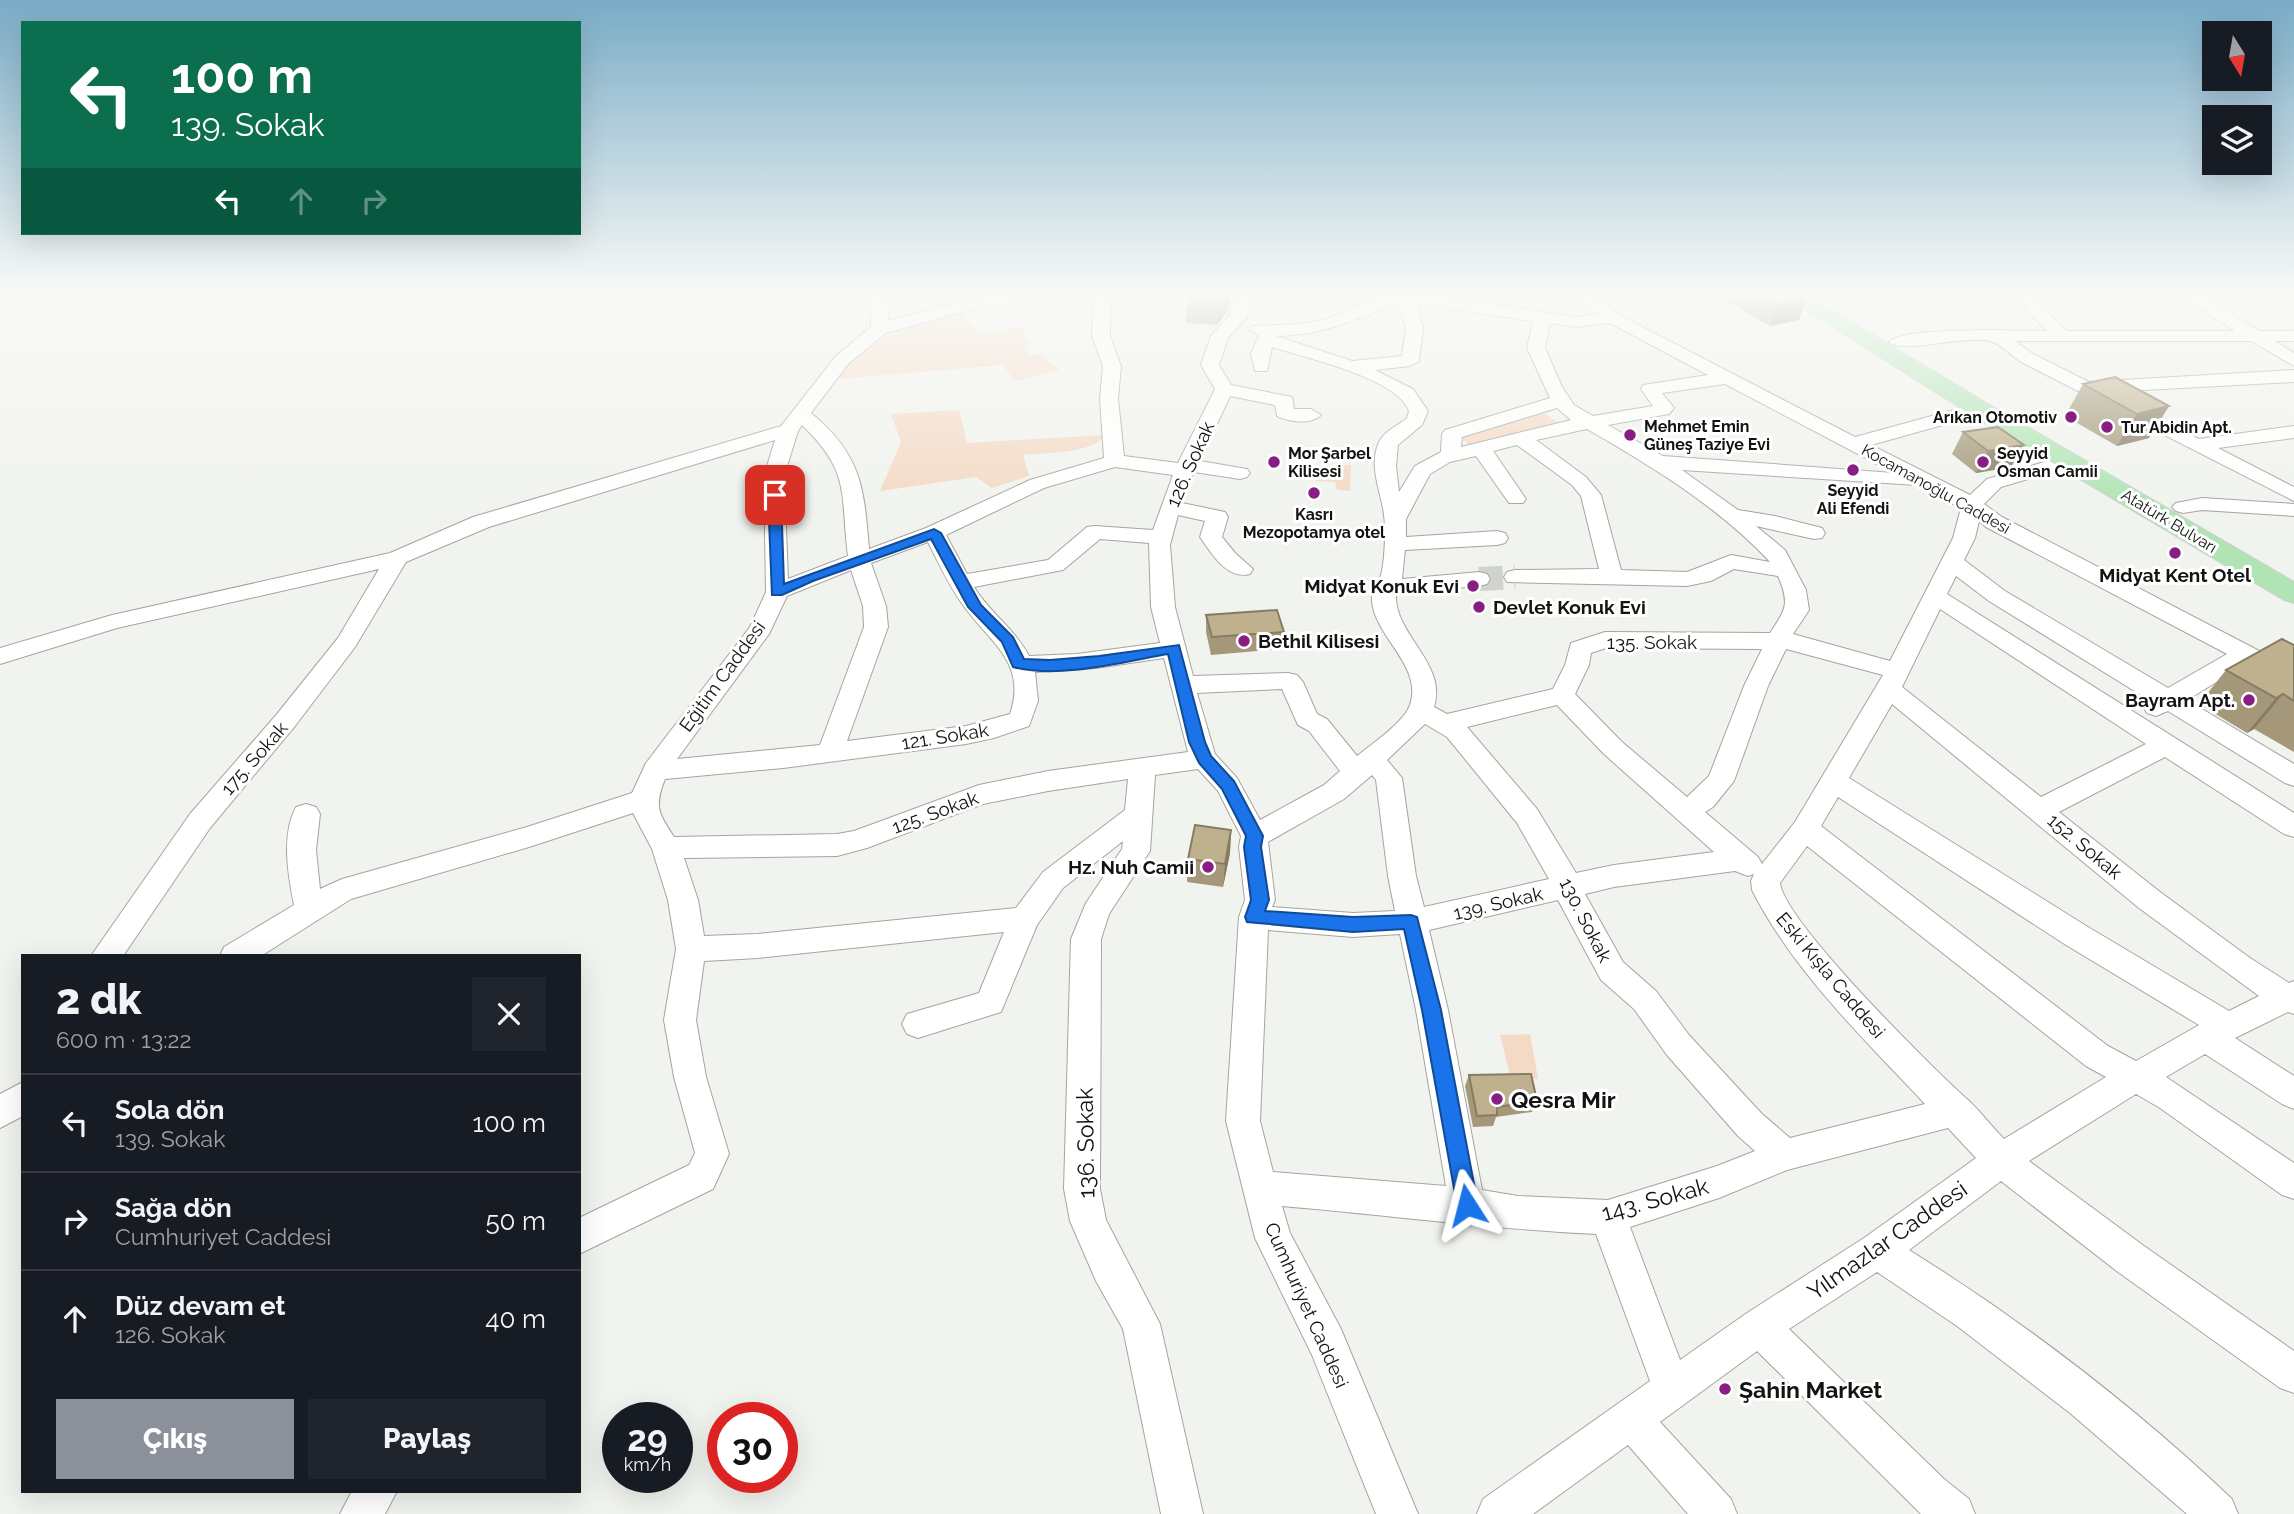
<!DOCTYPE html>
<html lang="tr">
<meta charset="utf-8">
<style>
body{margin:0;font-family:Raleway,sans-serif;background:#20242c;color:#f1f3f6;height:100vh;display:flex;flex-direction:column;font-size:26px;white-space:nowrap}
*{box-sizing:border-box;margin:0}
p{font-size:23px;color:#9ea1a6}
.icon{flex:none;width:38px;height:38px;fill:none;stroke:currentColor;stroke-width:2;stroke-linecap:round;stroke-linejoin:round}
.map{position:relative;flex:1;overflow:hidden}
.sheet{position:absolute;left:21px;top:954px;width:560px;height:539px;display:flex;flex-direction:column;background:#171b24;border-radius:0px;box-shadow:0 7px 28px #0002}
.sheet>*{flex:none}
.banner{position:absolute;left:21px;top:21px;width:560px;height:214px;border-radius:0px;box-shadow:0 7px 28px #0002;background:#0b6e4f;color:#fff;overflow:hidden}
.needle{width:46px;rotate:169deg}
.tools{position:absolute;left:2202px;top:21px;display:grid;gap:14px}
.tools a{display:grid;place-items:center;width:70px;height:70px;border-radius:0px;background:#171b24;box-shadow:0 7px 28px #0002;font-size:35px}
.speed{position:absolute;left:602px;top:1402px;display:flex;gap:14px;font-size:35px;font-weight:700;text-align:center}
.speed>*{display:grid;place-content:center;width:91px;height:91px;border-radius:50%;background:#171b24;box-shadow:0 7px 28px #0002;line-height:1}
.speed small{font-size:18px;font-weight:400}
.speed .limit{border:10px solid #d22;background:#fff;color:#111}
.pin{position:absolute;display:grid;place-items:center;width:60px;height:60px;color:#fff;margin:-30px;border-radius:14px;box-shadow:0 4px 10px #0006}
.me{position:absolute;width:77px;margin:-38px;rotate:351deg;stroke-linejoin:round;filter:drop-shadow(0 0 5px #0008)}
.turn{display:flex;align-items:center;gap:24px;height:147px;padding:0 35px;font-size:32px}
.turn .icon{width:91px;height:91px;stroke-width:2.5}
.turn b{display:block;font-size:49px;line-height:60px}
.lanes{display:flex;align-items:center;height:66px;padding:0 35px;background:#0003;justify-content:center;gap:35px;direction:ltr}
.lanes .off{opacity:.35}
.round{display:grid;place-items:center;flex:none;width:74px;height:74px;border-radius:0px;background:#20242c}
.summary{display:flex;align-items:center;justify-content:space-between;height:119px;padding:0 35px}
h1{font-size:42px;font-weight:800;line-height:52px}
.cta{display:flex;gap:14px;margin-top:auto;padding:14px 35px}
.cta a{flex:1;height:80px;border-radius:0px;background:#8c9099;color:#fff;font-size:28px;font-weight:800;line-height:80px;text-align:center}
.cta a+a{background:#20242c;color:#f1f3f6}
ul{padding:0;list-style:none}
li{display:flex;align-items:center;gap:21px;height:98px;padding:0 35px;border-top:2px solid #363941}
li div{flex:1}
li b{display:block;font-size:26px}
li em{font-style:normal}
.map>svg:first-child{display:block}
.green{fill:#f4d9c5}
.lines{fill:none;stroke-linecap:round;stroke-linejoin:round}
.minor-tunnel{stroke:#d0d2cd;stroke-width:24;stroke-dasharray:24 11;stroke-linecap:butt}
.minor-casing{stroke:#a4a5a1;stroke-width:2}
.major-casing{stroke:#d0d0d0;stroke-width:2}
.minor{fill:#fff;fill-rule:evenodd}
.major{fill:#b1e4b5;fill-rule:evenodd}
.wall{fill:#a5987a}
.shaded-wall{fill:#867c63}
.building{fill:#c0b18e;stroke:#867c63;stroke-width:2}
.route{fill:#1a73e8;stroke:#114b97;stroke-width:2}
.poi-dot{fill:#881d83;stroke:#fff;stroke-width:2.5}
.labels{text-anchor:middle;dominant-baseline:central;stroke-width:6;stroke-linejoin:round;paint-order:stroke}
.far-poi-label{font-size:16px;font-weight:bold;fill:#131412;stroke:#fff;text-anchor:start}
.far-street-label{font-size:16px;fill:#131412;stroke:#fff}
.street-label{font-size:19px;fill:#131412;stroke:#fff}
.poi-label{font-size:19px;font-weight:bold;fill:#131412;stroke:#fff;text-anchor:end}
.near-poi-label{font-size:23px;font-weight:bold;fill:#131412;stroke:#fff;text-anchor:start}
.near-street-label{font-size:23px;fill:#131412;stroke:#fff}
</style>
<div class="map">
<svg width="2294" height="1514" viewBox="0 0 2294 1514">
<rect width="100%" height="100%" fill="#f1f3ee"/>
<path class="green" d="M962,311l16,24 44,-8 9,17 -8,1 6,10 12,-1 18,16 -44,11 -12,-16 -165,14c26,-42 79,-55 124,-68z
M959,410l8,33 139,-8c-18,20 -58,17 -83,20l6,21 -37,12 -16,-11 -96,14 21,-49 -10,-28z
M1540,410l18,13 -85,25 -16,-14z
M1351,465l-1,26 -13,-1 -2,-8 -20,-1v-6l-14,-3 4,-6z
M1530,1034l8,45h-27l-11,-44z"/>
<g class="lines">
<path class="minor-tunnel" d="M1479,579l36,-2"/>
<g class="minor-casing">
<path id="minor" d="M871,295h16l1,26c54,-14 91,-26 147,-26l-2,4 -64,11 -83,23 -38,31 -37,49c51,42 53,75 58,136l57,-21 104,-48 74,-22 -4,-59 3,-33 -11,-30 2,-41h16v41l11,30 -3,33 6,57 54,7 37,-74 -14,-24 10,-29 19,-21 7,-20h16l-6,22 -19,21 -9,27 12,20 61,12 2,12h17l10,6c-10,10 -32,7 -44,1l-2,-11 -45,-9 -30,65 47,8 3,4 -3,4 -7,2 -46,-7 -12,31 43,9 3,5 -6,20 13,16 18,16 -3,5c-23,6 -38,-20 -50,-37l5,-16 -27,-6 -8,30 5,62 18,69 95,-3 9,2 6,7 14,32 10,5 30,37c15,-12 47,-34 53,-51 13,-39 -34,-67 -38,-103 -1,-10 4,-16 8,-24 5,-12 6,-50 4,-63 -3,-24 -16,-49 -5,-73 6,-12 19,-16 28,-24l2,-7c-11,-33 -106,-54 -137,-64l-5,24h-12l-4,-17 8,-19 -9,-5 3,-4 46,-2 25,-4 64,-25h40l148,22 22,-3 -25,-19h19l35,24 228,118 124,-34 7,2 3,4 -3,4 -115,32 99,50 17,-16 81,-24 7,2 3,4 -3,4 -74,22 -17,17 18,13 292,152v18l-48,-23 -59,36 107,64v22l-9,-3 -117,-72 -12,5 -9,-3 -4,-6 6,-7 -160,-99 -33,-25 -9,18 347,219v24l-10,-3 -119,-77 -106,55 101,80 90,66 39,25 5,-2v33l-6,-2 -53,26 59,38v33l-12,-5 -77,-50 -39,23 128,86v36l-12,-4 -122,-87 -24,-14 -107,67 115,85 150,105v42l-14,-5 -162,-116 -117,-91 -92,69c114,71 225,156 323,249l6,15h-51l-117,-101 -113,-87 -80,-54 -88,57 155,150 25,20 6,15h-54l-164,-163 -97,71 71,77 6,15h-49l-60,-69 -95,69h-56l6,-15 167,-118 -54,-147c-105,-5 -209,-19 -314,-28l8,27 51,96 77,185h-42l-64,-159 -57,-117 -29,-117 13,-204 6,-17 -6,-53 2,-11 -23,-45 -20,-22 -43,6 -5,76 -41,63 -8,25 -1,250 6,31 54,104 43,190h-42l-38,-185 -27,-48 -26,-60 -6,-32 7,-250 15,-36 36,-54 1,-8 -60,47 -26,37 -36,87 -83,26 -11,-4 -5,-10 5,-10 72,-21 25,-61 -246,26 -54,3 -8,59 10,57 23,77 -16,35 -134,65v-36l110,-53 6,-12 -21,-76 -10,-57 12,-71 -8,-49 -16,-51 -19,-36 -104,34 -178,52 -90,57h-41l4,-9 70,-42c-6,-30 -13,-70 2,-98l10,-3 10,3 4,7 -4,36 4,39 22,-10 185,-52 105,-34 14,-30 104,-136 16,-35 -2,-116 11,-36 -286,87 -83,35 -51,85 -60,79 -85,102 -87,128h-32l99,-142 87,-100 61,-76 41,-69 -262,59 -117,36v-16l112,-33 278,-62 83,-36 308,-91 55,-70 35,-29zM1399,303l7,25 -4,28 -50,5 -76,-25c49,-1 79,-17 123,-33zM1417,304l116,17 -6,27 23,50 -105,32 -3,4 -1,18 -26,14 -16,26 -3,-26 2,-21 24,-20 6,-14 -15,-22 -38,-19 35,-4 9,-5 4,-33zM1550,323l26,4 34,-4 98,52 -65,10 -2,4 12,17 -60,10 -19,-11 -12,-18 -17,-39zM1725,384l169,89 -231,-17 -55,-31 61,-11 5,-6 -12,-15zM1557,408l14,12 -110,27 1,-10zM802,425c50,48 38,70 46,131l-60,23 -4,-103 14,-45zM1587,429c64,37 132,78 183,133l-39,-7 -44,17 -66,-2 -20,-75 -15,-18 -50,-37zM1517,445l55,40 9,11 18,73 -84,1 -8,2 -3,5 3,5 180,4 24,-5 23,-12 44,7c12,28 8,33 -8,57l-165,-1 -34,11 -6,22 -12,24 -106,25 -13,-7c14,-44 -41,-72 -38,-114l83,-7 8,-2 3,-5 -3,-5 -8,-2 -77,7 3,-29 92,-5 8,-2 3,-5 -3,-5 -8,-2 -91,6v-18l24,-45 20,-12 26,-6 33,47h14l3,-4 -33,-48zM1115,467l58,8 -20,55 -58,-4 -8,1 -39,33 -81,14 -21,-39 98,-47zM1682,470l235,15 44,23 -8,30 -63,123 -97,-27 16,-24 -3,-20 -21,-40 -29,-24 58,13 8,-1 3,-5 -3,-5 -47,-12 -37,-6zM1979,521l7,6 241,127 -59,34 -163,-97 -41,-31 11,-22zM1100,539l49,4 2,64 9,36 -83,11 -48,2c-14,-27 -40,-44 -55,-69l89,-17zM928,542c11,22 21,44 35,63 25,36 65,57 47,109l-44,12 -119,15 41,-114 -2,-21 -15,-43zM851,570l12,36 1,21 -44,118 -143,14 92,-125 18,-38zM1940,609l206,135 -105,53 -139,-110zM1606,648l156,1 -18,37 -35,90 -22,21 -65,-55 -47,-48 14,-29 2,-12zM1786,649l97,26 -88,147 -33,42 -4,-7 -53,-45 8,-5 21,-26 34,-95zM1164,658l24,94 -140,19 -69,14 -125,46 -17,3 -163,3c-16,-25 -20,-30 -9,-58l118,-11 183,-24 28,-6 35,-12 9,-25 -3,-29 61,-4zM1282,689l16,36 11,6 31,40 -16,14 -64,35 -23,-42 -22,-24 -18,-61zM1892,704l247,204 120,88 -30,15 -141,-84 -239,-149zM1557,705l47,49 110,98 -100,13 -38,8 -39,-64 -70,-82zM1425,724l22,13 70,86 32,56 -125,28 -8,-31 -14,-98 -15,-18zM1372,775l4,5 12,96 7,35 -42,2 -81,-6 3,-7 -7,-58 76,-43zM1128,779l-3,31 -82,62 -27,36 -258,26 -54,2 -6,-36 -14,-42 153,-2 30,-8 116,-44 65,-13zM1838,797l228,148 133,80 -63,36 -28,-15 -287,-220zM1807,846l279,220 20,11 -102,62c-12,-12 -24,-28 -36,-39 -35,-31 -184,-179 -188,-217zM1735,871l13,5 6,-2 -3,7 1,9c41,81 111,148 173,214l-135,34 -28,-24 -73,-79 -33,-44 -33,-29 -38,-68 29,-7zM1558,900l43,80 33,29 33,46 71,81 17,15 -38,15 -109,34 -90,-4 -36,-6 -34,-180 -19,-80zM1268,930l85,7 47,-3 16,76 30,176 -173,-14 -13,-51zM1948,1128l28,30 -112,80 -117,75 -67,47 -50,-133 89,-29 68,-28z
M2013,295h18l36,36h168l-48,-31h-48l-8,-5h72l56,36h35v10h-19l19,12v13l-43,-25h-236l18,13 56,28 205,-12v12l-187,10 92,47 95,-13v12l-76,10 76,39v14l-273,-139c-9,-6 -18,-16 -28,-20 -22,-9 -92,13 -104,0 15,-16 131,-11 158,-11z
M2202,498l92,6v12l-92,-6 -19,3 -7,-2 -4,-4 4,-4z
M23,1082v34l-23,12v-34z
M352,1491h45l-12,23h-45z"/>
</g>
<g class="major-casing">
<path id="major" d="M1782,295h25l181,109 306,178v21l-10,-3 -314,-186z"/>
</g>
<use href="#minor" class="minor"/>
<use href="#major" class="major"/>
</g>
<path class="wall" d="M1187,295h43l-1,14 -12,16 -31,-2z
M1716,295h83v25l-29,6z
M2259,295h35v6h-27z
M2083,384l86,22 -20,32 -32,8 -52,-30z
M1963,432l48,35 -35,6 -24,-19z
M1206,615l78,17 -2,17 -71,6 -5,-23z
M2294,645v107l-40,-23 -7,4 -48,-29 27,-34z
M1231,830l-1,23 -7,34 -36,-5 1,-23z
M1469,1075l68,26 -5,11 -36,5 -3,9 -20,1 -8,-41z"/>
<path class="shaded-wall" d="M1219,295h11l-1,14 -12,16z
M1806,300l-7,20 -29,6 8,-21z
M2169,406l-20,32 -32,8 20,-32z
M2024,445l-13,22 -35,6 12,-22z
M2283,694l-29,35 -7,4 29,-35z
M1231,830l-1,23 -7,34 2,-23z"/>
<path class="building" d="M1760,295h39l7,5 -28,5z
M2115,377l54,29 -32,8 -54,-30z
M1998,427l26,18 -36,6 -25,-19z
M1277,610l7,22 -72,5 -6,-22z
M2282,639l12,6v56l-11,-7 -7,4 -50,-28z
M1195,825l36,5 -6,34 -37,-5z
M1531,1074l6,27 -40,6v8l-20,1 -8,-41z"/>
<linearGradient id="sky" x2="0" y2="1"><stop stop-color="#79abc6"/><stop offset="0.58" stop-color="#f9faf7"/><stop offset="1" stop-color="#f9faf7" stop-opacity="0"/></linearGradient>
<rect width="2294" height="507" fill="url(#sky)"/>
<path class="route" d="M775,492l6,3 3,89 150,-55 7,4 40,72 32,32 11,22 26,1 49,-4 80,-11 26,97 6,14 23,25 29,55 -2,11 8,53 -4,11 88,6 58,-2 6,2 24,93 37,195 -3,7 -8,3 -7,-3 -3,-7 -35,-195 -18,-81 -51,3 -106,-10 -2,-5 6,-17 -7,-53 2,-11 -24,-47 -23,-26 -10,-21 -21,-88c-46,8 -109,25 -155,13l-11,-25 -34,-35 -37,-68 -118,42 -31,14h-10l-4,-100z"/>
<g class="poi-dot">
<circle cx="2071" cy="417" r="7"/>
<circle cx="2107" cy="427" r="7"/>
<circle cx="1630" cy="435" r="7"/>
<circle cx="1274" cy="462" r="7"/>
<circle cx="1983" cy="462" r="7"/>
<circle cx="1853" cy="470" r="7"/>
<circle cx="1314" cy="493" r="7"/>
<circle cx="2175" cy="553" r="7"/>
<circle cx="1473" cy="586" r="7"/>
<circle cx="1479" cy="607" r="7"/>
<circle cx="1244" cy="641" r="7"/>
<circle cx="2249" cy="700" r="7"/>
<circle cx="1208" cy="867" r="7"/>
<circle cx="1497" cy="1099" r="7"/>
<circle cx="1725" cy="1389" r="7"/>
</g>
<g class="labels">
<g class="far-poi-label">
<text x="2057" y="417" text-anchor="end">Arıkan Otomotiv</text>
<text x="1644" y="426">Mehmet Emin<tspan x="1644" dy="18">Güneş Taziye Evi</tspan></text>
<text x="2121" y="427">Tur Abidin Apt.</text>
<text x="1288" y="453">Mor Şarbel<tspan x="1288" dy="18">Kilisesi</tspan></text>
<text x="1997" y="453">Seyyid<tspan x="1997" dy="18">Osman Camii</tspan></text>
<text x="1853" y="490" text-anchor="middle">Seyyid<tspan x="1853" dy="18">Ali Efendi</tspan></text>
<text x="1314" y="514" text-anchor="middle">Kasrı<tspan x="1314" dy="18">Mezopotamya otel</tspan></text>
</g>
<g class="far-street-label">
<text transform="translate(1936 489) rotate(29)">Kocamanoğlu Caddesi</text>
<text transform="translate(2169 521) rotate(31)">Atatürk Bulvarı</text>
</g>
<g class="street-label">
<text transform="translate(1190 464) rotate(-66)">126. Sokak</text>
<text x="1652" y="642">135. Sokak</text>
<text transform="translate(722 676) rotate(-54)">Eğitim Caddesi</text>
<text transform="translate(945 736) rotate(-9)">121. Sokak</text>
<text transform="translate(254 758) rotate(-49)">175. Sokak</text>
<text transform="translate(935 812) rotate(-20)">125. Sokak</text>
<text transform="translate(2085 846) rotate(40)">152. Sokak</text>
<text transform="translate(1498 903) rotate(-13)">139. Sokak</text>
<text transform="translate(1586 920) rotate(63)">130. Sokak</text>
<text transform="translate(1831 975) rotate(50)">Eski Kışla Caddesi</text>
<text transform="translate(1307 1305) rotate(66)">Cumhuriyet Caddesi</text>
</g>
<g class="poi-label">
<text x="2175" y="575" text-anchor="middle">Midyat Kent Otel</text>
<text x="1459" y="586">Midyat Konuk Evi</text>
<text x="1493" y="607" text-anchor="start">Devlet Konuk Evi</text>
<text x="1258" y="641" text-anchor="start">Bethil Kilisesi</text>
<text x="2235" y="700">Bayram Apt.</text>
<text x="1194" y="867">Hz. Nuh Camii</text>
</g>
<g class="near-poi-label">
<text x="1511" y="1099">Qesra Mir</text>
<text x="1739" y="1389">Şahin Market</text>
</g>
<g class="near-street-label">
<text transform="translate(1085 1143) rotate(-91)">136. Sokak</text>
<text transform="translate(1655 1199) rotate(-15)">143. Sokak</text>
<text transform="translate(1887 1240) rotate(-35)">Yılmazlar Caddesi</text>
</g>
</g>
</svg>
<div class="tools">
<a><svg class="needle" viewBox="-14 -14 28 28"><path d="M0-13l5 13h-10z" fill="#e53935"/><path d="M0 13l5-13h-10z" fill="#9ea1a6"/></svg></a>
<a><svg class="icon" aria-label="layers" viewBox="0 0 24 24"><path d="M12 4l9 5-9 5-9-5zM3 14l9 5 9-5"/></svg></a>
</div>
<div class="speed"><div>29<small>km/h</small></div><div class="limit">30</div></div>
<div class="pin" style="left:775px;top:495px;background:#d93025"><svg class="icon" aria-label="arrive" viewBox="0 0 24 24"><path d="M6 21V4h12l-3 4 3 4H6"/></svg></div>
<svg class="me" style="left:1467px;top:1205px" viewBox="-20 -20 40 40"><path d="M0-17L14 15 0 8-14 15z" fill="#1a73e8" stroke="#fff" stroke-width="4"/></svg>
<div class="banner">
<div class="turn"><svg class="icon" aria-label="left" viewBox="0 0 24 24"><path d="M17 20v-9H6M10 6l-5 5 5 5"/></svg><div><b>100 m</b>139. Sokak</div></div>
<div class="lanes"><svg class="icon" aria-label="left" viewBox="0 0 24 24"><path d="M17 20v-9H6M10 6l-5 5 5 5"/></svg><svg class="icon off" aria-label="ahead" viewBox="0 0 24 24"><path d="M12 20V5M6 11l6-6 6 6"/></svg><svg class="icon off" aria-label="right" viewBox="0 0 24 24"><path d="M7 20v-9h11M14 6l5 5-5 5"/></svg></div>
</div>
<section class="sheet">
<div class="summary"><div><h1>2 dk</h1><p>600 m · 13:22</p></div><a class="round"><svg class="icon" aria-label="close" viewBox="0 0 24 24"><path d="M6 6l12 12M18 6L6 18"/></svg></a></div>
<ul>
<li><svg class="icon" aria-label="left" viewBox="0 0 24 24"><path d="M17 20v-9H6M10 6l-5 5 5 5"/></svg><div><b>Sola dön</b><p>139. Sokak</p></div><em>100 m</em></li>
<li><svg class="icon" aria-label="right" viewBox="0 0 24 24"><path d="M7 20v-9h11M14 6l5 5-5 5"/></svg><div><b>Sağa dön</b><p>Cumhuriyet Caddesi</p></div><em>50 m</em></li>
<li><svg class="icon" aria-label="ahead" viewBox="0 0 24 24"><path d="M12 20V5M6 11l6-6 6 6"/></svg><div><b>Düz devam et</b><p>126. Sokak</p></div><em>40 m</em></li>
</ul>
<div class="cta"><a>Çıkış</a><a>Paylaş</a></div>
</section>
</div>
